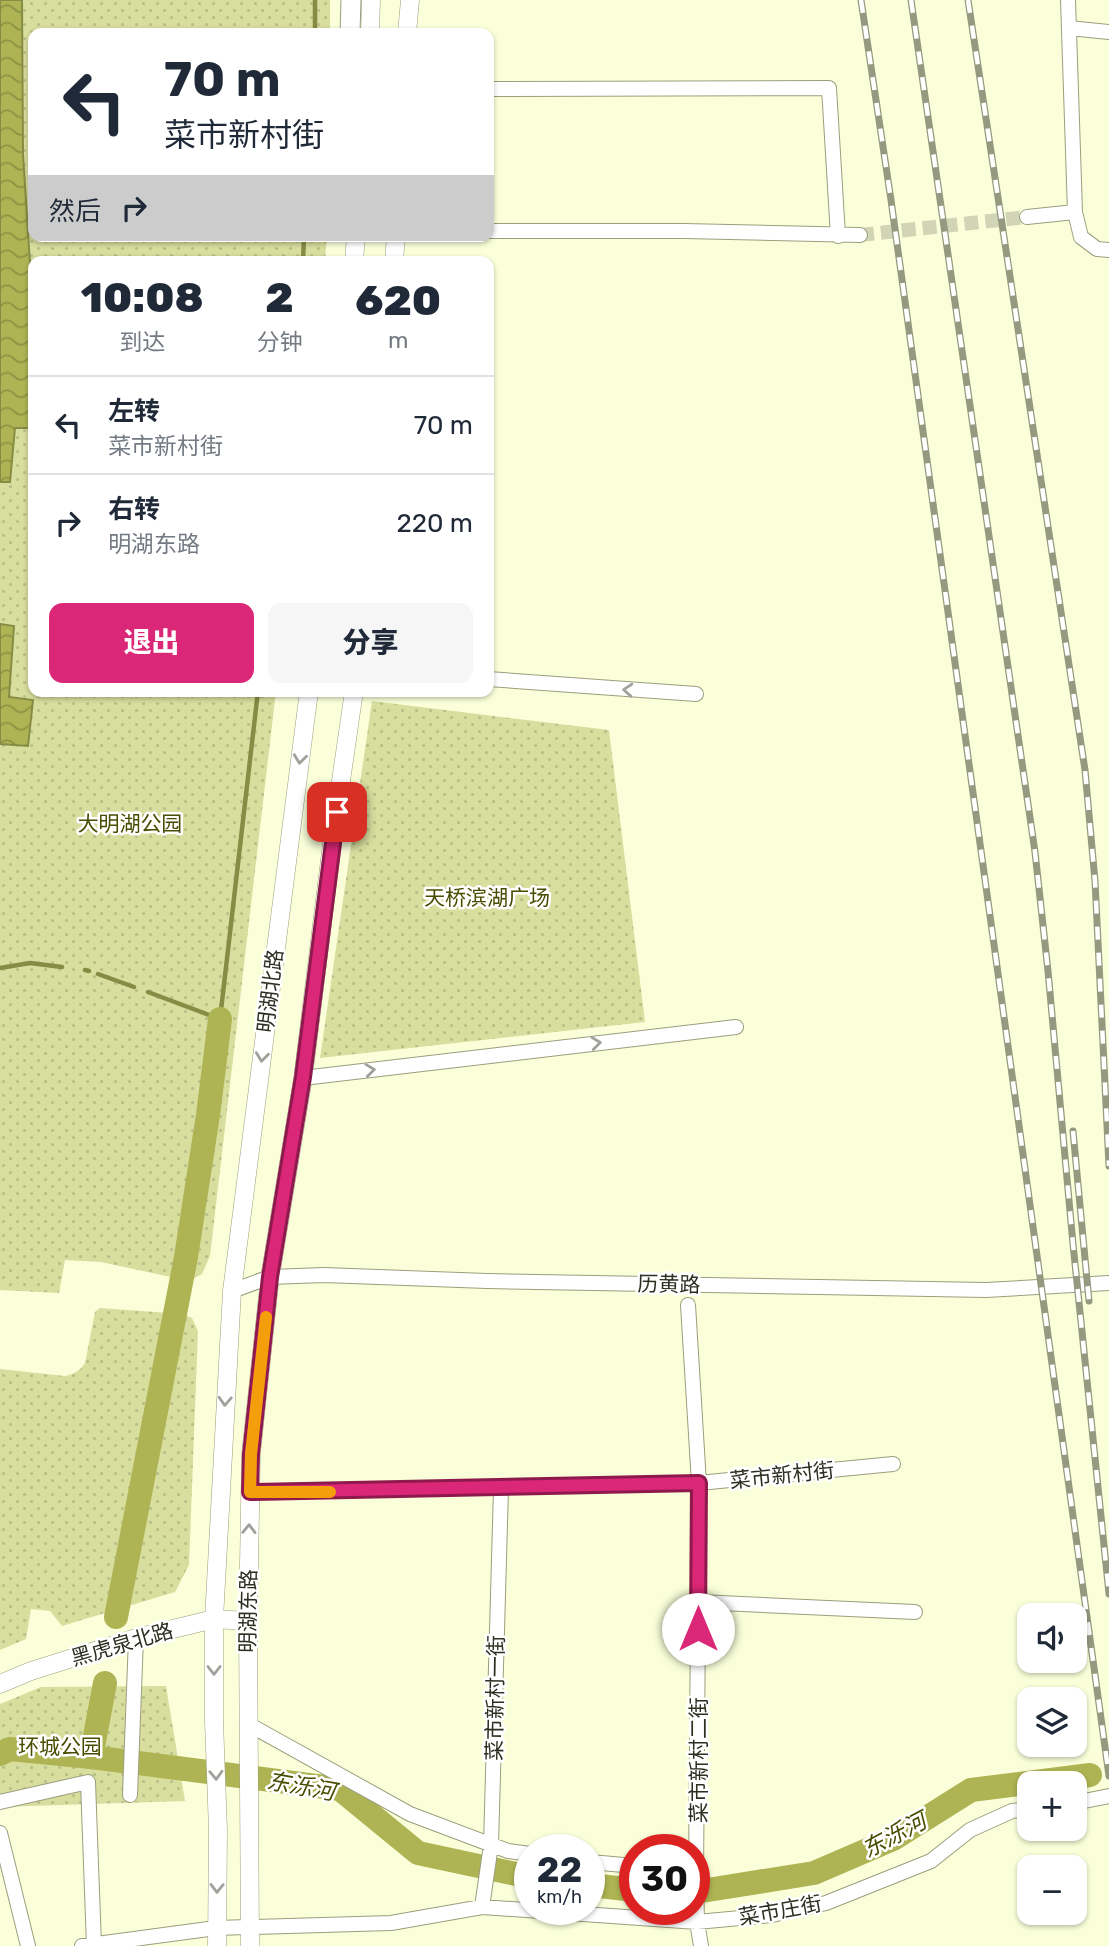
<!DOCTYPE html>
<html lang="zh">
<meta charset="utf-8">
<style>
body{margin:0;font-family:Rubik,"Noto Sans SC",sans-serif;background:#f6f6f7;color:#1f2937;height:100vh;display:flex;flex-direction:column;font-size:26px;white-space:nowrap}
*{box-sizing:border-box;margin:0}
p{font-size:23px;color:#747a83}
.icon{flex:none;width:38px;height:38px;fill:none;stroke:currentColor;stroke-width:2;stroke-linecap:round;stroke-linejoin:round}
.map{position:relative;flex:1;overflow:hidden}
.side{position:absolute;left:28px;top:256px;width:466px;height:441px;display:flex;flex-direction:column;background:#fff;border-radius:14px;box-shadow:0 2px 5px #0004}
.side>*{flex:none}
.hud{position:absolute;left:28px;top:28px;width:466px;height:214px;border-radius:14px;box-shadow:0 2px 5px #0004;background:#fff;color:#1f2937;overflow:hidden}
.fabs{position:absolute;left:1017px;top:1603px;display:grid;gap:14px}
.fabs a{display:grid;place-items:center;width:70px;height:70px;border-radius:14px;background:#fff;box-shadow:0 2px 5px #0004;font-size:35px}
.speed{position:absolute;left:514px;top:1834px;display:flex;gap:14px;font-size:35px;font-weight:700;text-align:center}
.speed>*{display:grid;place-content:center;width:91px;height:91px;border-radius:50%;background:#fff;box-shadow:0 2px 5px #0004;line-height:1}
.speed small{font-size:18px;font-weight:400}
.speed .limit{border:10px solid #d22;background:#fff;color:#111}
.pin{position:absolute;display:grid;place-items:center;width:60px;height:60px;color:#fff;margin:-30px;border-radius:14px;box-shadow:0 4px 10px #0006}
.me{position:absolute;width:77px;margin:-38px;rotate:0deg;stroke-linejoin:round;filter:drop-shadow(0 0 5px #0008)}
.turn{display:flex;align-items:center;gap:24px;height:147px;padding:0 21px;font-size:32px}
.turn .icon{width:91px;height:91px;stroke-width:2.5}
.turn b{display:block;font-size:49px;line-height:60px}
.then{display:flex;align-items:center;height:66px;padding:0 21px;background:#0003;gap:14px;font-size:26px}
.eta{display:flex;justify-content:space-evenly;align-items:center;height:119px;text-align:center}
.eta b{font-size:42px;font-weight:800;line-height:49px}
.primary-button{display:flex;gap:14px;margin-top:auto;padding:14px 21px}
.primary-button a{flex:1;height:80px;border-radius:14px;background:#db2777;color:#fff;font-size:28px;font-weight:800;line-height:80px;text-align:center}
.primary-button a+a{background:#f6f6f7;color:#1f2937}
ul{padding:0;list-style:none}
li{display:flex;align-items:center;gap:21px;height:98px;padding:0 21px;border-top:2px solid #e0e1e3}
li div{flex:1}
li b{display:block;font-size:26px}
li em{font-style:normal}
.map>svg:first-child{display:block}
.park{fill:url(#park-dots)}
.water{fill:url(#water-waves);stroke:#878c44;stroke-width:2}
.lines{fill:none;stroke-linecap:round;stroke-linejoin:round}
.stream{stroke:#878c44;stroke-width:4.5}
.river{stroke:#aeb453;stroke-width:24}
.minor-tunnel{stroke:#d1d5b5;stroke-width:14;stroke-dasharray:14 7;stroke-linecap:butt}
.minor-casing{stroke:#9b9e7d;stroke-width:16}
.major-casing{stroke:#9b9e7d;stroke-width:19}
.highway-casing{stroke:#9b9e7d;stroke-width:21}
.minor{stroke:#fff;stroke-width:14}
.major{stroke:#fff;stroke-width:18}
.highway{stroke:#fff;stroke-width:19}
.rail-casing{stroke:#95997f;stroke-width:7}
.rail{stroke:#fff;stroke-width:4.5;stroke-dasharray:13;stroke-linecap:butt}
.oneway{stroke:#a0a19b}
.route-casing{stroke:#8e194d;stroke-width:18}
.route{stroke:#db2777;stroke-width:12}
.slow{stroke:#f59e0b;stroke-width:12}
.labels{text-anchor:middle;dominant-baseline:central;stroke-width:5;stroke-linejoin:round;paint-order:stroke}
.park-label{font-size:21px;fill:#494c00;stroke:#fff}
.street-label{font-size:21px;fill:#2d2f21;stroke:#fff}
.water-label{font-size:23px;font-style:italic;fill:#494d00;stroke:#fff}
</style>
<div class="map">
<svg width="1109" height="1946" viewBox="0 0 1109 1946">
<defs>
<pattern id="park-dots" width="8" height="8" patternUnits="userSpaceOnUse" patternTransform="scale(1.75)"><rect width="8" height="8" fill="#d8de9e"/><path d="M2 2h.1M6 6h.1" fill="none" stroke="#babf88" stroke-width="1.8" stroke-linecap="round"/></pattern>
<pattern id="water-waves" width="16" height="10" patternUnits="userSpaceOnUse" patternTransform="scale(1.75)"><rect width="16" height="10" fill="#aeb453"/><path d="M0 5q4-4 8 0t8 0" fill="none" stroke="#8e9344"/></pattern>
</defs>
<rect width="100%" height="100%" fill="#faffda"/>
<path class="park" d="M0,0h330v33h-297v203h294l-2,25h-292v430h243l-66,565 -8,18 -13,7 -88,-19 -36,-2 -6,33 -59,-3z
M372,701l237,29 36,292 -325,36z
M100,1308l83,6 9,4 6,13 -9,234 -14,27 -113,34 -12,-15 -19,-2 -5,30 -26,11v-281l65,7c9,-2 15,-5 20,-13l10,-51z
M166,1686l19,115 -185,6v-103l41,-17z"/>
<path class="water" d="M0,0h22l1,154 10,156v118h-18l-5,54h-10z
M0,624l14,2 -5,71 24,3 -5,46 -28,-2z"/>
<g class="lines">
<path class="stream" d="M315,0v33
M303,261l1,-25
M0,968l30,-5 32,4
M85,970l4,1
M98,974l36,13
M148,992l72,27 38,-328"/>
<path class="river" d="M116,1617l70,-360 22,-142 12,-96
M0,1754l10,-5 81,8 249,32 78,64 112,24
M91,1757l14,-74
M590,1885l45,5
M695,1892l119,-19 79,-34 78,-49 119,-15"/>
<path class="minor-tunnel" d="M860,235l167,-18"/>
<g class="minor-casing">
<path id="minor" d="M1068,0l7,212
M1069,28l40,4
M488,89l341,-1 9,148
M1027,217l48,-5 6,25 16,12 12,1
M488,231h196l176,4
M488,679l208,15
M303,1078l433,-51
M232,1291l38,-14 54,-2 163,6 499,9 123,-7
M688,1305l11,178 -3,396 1,43 4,24
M250,1492l449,-9 194,-19
M698,1602l217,10
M248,1724l162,90 98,37 22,3
M130,1795l6,-157
M0,1802l88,-20 6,164
M1074,1803l35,-7
M0,1833l28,113
M590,1862l45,4
M482,1907l9,-62 10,-357
M82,1946l134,-18 175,-5 91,-16 215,15 75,-7 54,-12 105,-42 39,-31 42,-19 17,-2"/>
</g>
<g class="major-casing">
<path id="major" d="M370,33l1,-33
M407,33l3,-33
M354,261l2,-25
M394,261l2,-25
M0,1684l31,-13 105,-33 78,-19 34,2
M217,1946l1,-116 -4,-109v-102l18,-328 77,-600
M250,1946l-2,-325 3,-167 19,-177 33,-199 30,-242 21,-145"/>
</g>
<g class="highway-casing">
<path id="highway" d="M350,33l1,-33"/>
</g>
<use href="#minor" class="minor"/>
<use href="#major" class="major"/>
<use href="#highway" class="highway"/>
<g class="rail-casing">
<path id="rail" d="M861,0l30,200 218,1576
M911,0l124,852 13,119 25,273 36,350
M968,0l117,770 10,111 14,285
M1073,1131l16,170"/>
</g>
<use href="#rail" class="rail"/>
</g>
<defs><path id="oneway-chevron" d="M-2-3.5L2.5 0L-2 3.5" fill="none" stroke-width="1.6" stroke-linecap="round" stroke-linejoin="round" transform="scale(1.75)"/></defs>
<g class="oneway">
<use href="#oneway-chevron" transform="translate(628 690) rotate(-176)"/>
<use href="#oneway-chevron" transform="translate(300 759) rotate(97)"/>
<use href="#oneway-chevron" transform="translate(596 1043) rotate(-7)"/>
<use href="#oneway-chevron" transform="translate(262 1057) rotate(97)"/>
<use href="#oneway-chevron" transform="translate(370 1070) rotate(-7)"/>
<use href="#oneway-chevron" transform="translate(225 1401) rotate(93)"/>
<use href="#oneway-chevron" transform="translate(249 1529) rotate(-89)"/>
<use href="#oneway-chevron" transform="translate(214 1670) rotate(90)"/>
<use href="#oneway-chevron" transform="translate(216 1775) rotate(88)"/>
<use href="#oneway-chevron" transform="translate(217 1888) rotate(91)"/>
</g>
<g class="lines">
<g class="route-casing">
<path id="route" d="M337,812l-34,265 -33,200 -19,177 -1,38 449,-9 -1,146"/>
</g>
<use href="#route" class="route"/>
<path class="slow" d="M266,1317l-15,137 -1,38h80"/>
</g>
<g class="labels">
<g class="park-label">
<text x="130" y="823">大明湖公园</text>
<text x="487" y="897">天桥滨湖广场</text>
<text x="60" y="1746">环城公园</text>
</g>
<g class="street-label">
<text transform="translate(270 991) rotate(-83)">明湖北路</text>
<text transform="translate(669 1284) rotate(1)">历黄路</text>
<text transform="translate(782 1475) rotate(-6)">菜市新村街</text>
<text transform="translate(248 1611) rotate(-89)">明湖东路</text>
<text transform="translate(122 1644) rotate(-16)">黑虎泉北路</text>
<text transform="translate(495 1698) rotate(-89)">菜市新村一街</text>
<text transform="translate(698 1760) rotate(-90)">菜市新村二街</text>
<text transform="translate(780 1910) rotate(-10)">菜市庄街</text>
</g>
<g class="water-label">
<text transform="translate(301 1786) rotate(10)">东泺河</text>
<text transform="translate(894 1835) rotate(-28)">东泺河</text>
</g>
</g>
</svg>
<div class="fabs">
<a><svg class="icon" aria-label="sound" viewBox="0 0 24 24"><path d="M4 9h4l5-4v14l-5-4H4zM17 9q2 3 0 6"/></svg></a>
<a><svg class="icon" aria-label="layers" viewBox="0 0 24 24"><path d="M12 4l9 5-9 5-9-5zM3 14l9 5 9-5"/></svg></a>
<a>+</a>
<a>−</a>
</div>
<div class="speed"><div>22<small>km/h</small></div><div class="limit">30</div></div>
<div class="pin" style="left:337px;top:812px;background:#d93025"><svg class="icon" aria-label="arrive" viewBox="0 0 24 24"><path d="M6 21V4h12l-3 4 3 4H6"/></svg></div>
<svg class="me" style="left:698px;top:1629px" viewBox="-20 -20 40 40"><circle r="19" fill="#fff"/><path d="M0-13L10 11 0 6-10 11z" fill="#db2777"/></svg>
<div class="hud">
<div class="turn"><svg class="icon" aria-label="left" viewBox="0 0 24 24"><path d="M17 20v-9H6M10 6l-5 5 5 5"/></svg><div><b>70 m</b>菜市新村街</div></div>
<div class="then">然后<svg class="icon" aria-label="right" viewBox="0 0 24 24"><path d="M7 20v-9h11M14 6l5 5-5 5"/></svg></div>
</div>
<section class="side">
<div class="eta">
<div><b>10:08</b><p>到达</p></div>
<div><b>2</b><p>分钟</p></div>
<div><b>620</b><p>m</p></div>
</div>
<ul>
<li><svg class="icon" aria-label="left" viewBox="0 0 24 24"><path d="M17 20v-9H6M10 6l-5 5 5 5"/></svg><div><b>左转</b><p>菜市新村街</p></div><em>70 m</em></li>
<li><svg class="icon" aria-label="right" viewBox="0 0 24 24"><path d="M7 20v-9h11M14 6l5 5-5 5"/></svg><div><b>右转</b><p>明湖东路</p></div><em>220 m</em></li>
</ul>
<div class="primary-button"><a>退出</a><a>分享</a></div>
</section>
</div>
